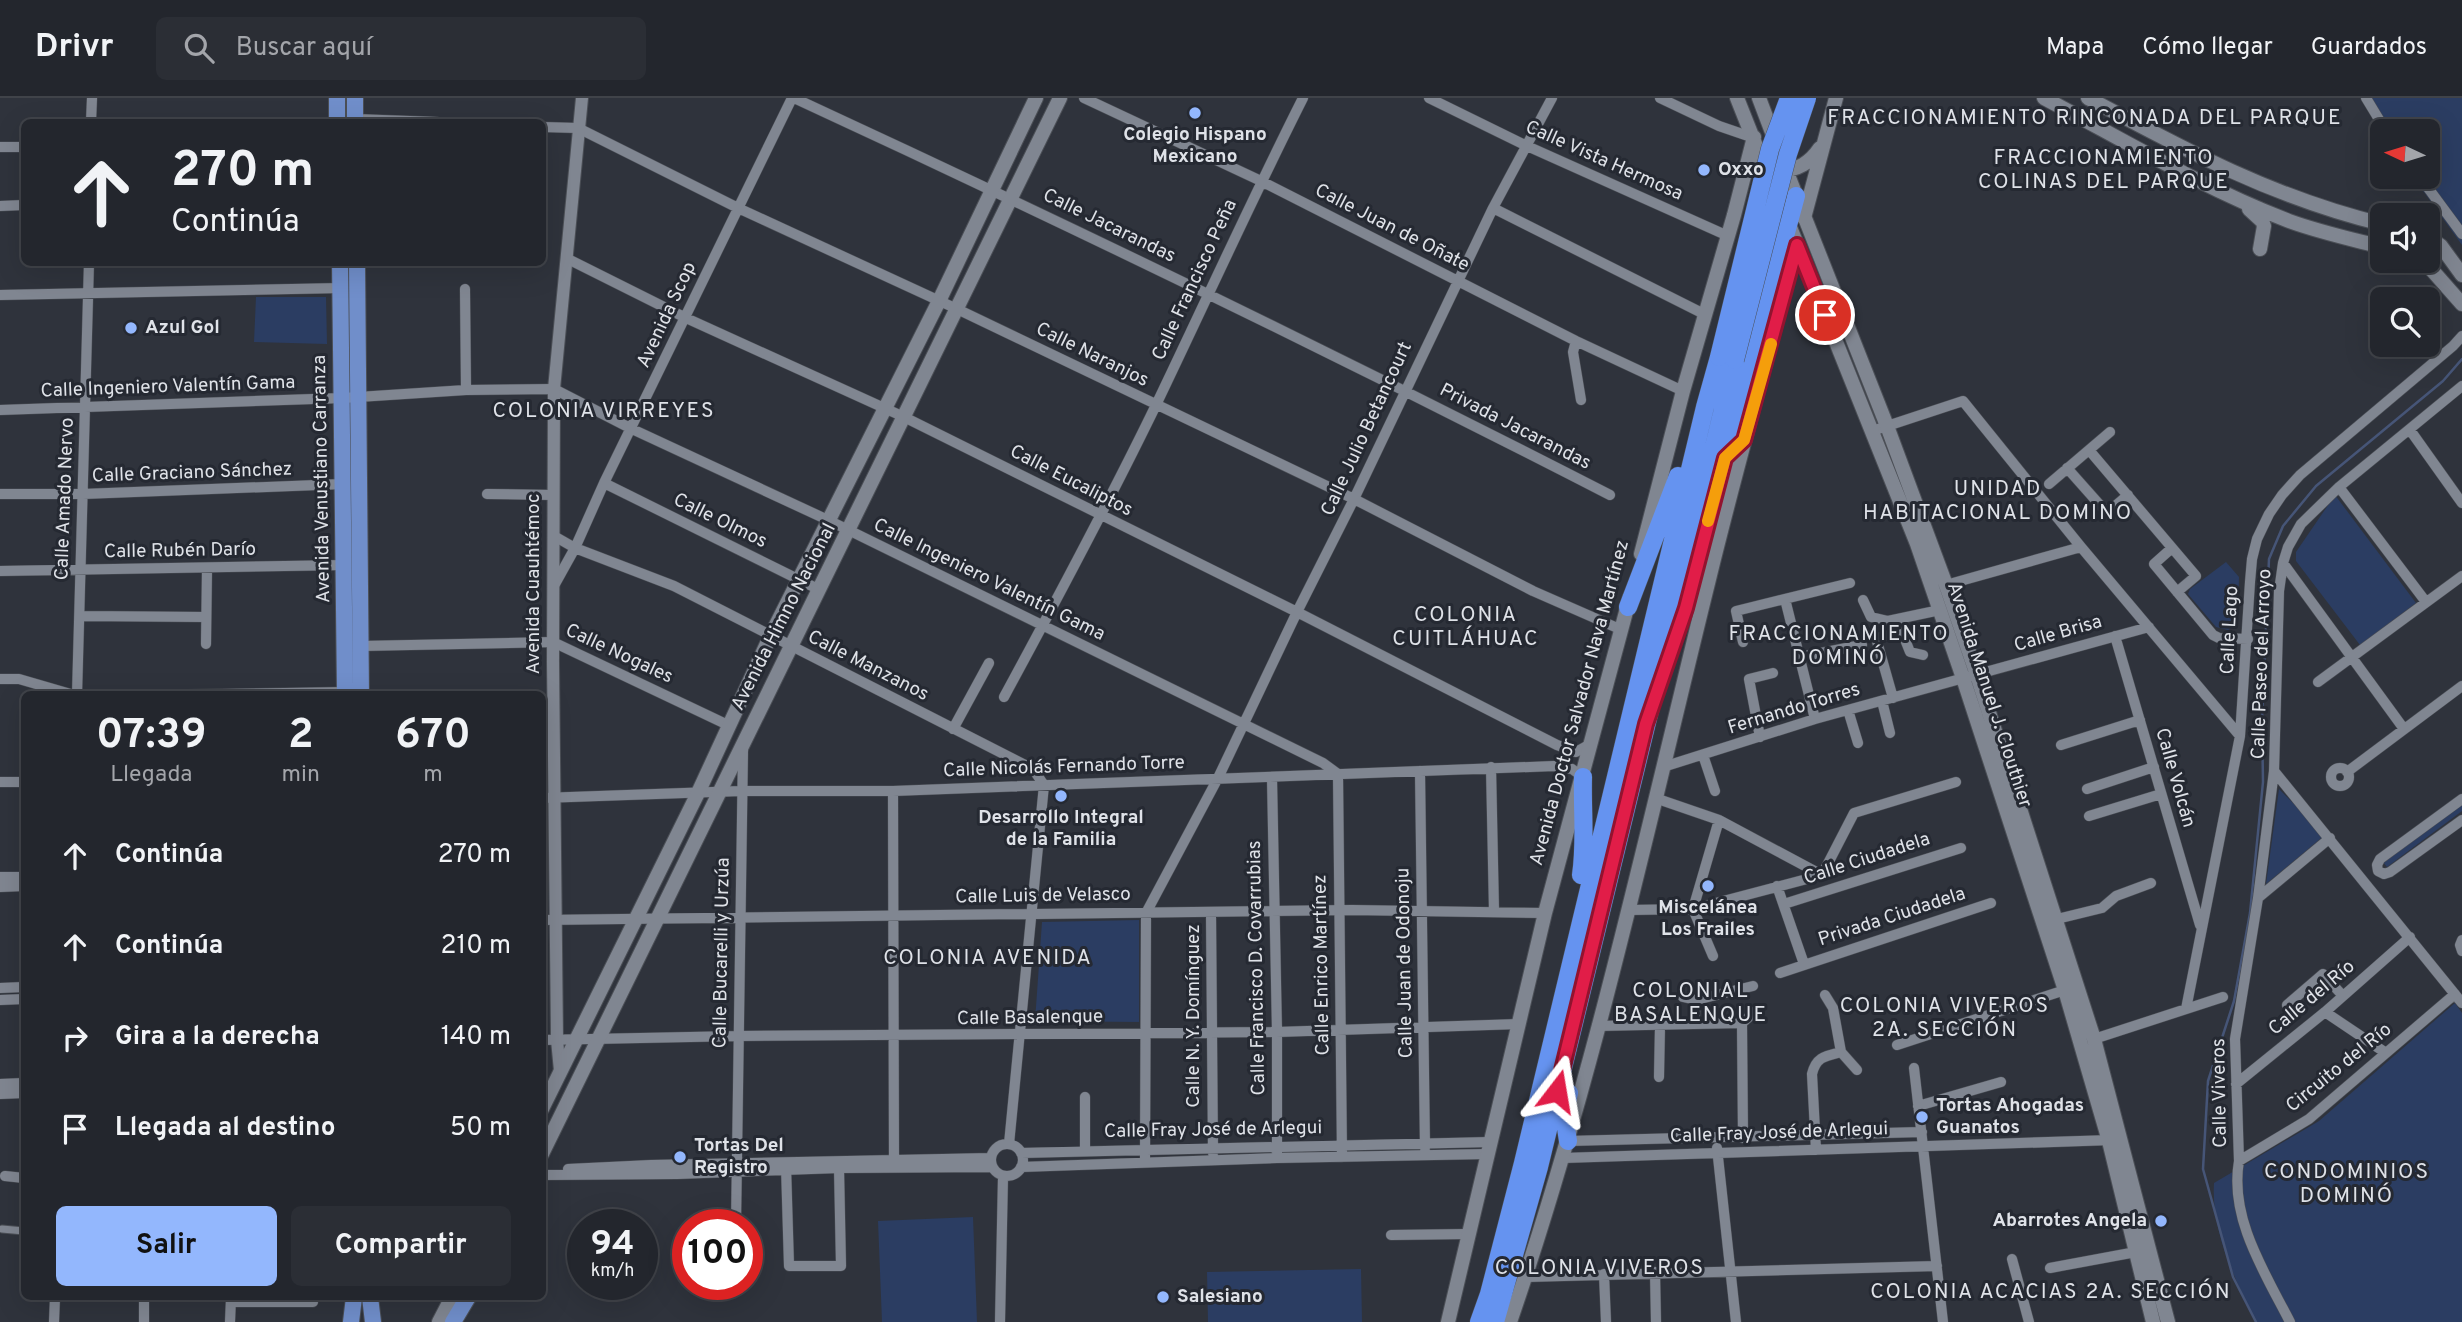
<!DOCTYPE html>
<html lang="es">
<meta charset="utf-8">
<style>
body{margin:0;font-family:Overpass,sans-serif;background:#2b2e35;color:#f1f3f6;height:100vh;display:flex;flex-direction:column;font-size:26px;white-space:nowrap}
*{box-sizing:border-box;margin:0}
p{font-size:23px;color:#a3a5aa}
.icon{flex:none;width:38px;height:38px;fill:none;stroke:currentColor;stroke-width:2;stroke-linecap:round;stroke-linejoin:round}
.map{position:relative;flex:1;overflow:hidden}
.panel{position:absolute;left:21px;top:593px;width:525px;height:609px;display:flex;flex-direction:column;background:#23262d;border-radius:10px;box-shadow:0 7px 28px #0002,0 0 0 2px #404349}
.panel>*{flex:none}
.banner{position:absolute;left:21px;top:21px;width:525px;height:147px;border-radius:10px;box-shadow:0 7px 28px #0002,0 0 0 2px #404349;background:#23262d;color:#f1f3f6;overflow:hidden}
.needle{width:46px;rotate:274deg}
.buttons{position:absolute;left:2370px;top:21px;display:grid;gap:14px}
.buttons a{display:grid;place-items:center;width:70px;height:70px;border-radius:10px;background:#23262d;box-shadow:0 7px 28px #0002,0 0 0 2px #404349;font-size:35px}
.speed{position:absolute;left:567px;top:1111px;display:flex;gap:14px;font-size:35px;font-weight:700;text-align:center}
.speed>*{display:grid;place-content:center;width:91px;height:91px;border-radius:50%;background:#23262d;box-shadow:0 7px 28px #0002,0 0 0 2px #404349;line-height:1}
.speed small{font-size:18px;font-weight:400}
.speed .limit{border:10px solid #d22;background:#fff;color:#111}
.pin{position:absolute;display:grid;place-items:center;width:60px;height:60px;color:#fff;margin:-30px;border:4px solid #fff;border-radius:50%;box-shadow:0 2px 7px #0007}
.me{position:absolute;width:77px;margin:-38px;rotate:14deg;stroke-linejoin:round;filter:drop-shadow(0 0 5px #0008)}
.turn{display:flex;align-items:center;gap:24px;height:147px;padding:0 35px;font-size:32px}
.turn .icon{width:91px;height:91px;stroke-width:2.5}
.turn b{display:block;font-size:49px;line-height:60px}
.eta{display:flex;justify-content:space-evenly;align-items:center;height:119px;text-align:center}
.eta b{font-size:42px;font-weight:700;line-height:49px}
.action{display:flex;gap:14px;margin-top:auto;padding:14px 35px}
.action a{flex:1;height:80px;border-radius:10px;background:#93b7fd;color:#111;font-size:28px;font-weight:700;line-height:80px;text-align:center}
.action a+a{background:#2b2e35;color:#f1f3f6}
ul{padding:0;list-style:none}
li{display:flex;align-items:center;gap:21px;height:91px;padding:0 35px}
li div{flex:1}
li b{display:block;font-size:26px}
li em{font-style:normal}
header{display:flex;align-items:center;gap:42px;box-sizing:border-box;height:98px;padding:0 35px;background:#23262d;border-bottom:2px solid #404349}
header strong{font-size:33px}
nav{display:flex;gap:38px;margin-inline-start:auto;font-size:24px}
.search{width:490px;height:63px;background:#2b2e35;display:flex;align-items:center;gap:18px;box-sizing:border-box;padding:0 24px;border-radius:10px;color:#a3a5aa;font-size:26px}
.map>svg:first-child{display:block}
.green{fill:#2b3d62}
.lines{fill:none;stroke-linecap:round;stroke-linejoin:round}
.stream{stroke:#465577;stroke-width:2.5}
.pedestrian-casing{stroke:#4b4f56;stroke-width:9}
.minor-casing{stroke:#4b4f56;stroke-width:11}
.tertiary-casing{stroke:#4b4f56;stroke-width:14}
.secondary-casing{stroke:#4b4f56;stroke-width:16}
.primary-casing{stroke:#4b4f56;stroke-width:18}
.motorway-casing{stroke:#4b4f56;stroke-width:19}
.pedestrian{stroke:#808691;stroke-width:7}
.minor{stroke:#808691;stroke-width:10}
.tertiary{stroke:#808691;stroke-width:12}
.secondary{stroke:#808691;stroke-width:14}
.primary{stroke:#708eca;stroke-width:16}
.motorway{stroke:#6593f0;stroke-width:18}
.motorway-bridge-casing{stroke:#4b4f56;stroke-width:19;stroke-linecap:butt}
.motorway-bridge{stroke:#6593f0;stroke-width:18}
.route-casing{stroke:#92132f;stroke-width:18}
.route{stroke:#e11d48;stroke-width:12}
.slow{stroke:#f59e0b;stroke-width:12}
.poi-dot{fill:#93b7fd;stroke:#252932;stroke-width:2.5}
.labels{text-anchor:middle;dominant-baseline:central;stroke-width:6;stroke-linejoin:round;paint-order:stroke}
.poi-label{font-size:19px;font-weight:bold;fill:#dfe2e8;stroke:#252932;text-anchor:start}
.street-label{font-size:19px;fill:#dfe2e8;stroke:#252932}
.neighbourhood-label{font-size:21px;letter-spacing:2px;fill:#dfe2e8;stroke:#252932}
</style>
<header>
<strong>Drivr</strong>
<div class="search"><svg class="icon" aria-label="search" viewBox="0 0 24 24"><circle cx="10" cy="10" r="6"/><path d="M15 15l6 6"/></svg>Buscar aquí</div>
<nav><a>Mapa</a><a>Cómo llegar</a><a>Guardados</a></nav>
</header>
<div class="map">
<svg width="2462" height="1224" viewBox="0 0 2462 1224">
<rect width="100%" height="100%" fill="#2f333c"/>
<path class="green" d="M2365,0h97v147l-49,-68h14v-46h-44z
M256,199h70l1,47 -73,-2z
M2335,397l81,108 -56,42 -64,-84v-9z
M2226,464l13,15 -1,44 -2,5 -8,4 -12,-3 -28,-33 2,-5z
M2279,691l46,46 -59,49z
M2462,703v10l-75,56 -4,-5z
M1139,822v102l-104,-1 7,-99z
M2455,905l7,10v309h-206c-21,-42 -45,-91 -42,-139l105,-62z
M973,1119l4,105h-95l-4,-101z
M1361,1171l1,53h-154l-1,-50z"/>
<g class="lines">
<path class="stream" d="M2256,1224l-23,-45 -30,-108 5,-88 26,-80 16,-88 13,-131 -1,-63 7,-160 14,-33 33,-40 127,-105 19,-22"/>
<g class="pedestrian-casing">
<path id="pedestrian" d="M2,1131l22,2"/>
</g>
<g class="minor-casing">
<path id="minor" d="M794,0c275,127 547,259 816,397
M1084,0l177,83 315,160 107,50
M1429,0l98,48 201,90
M1660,0l59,28 35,12
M2366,0l20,33
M355,21l82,3
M91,24l1,-24
M542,29l36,1 160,80 219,101 397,190 179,92 89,39
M0,49h24
M2420,79l42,57
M0,108l24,-1
M1493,110l211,106
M566,160l120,60 218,99 393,195 260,133 19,7 16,-9
M465,191l1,101
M0,197l342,-7
M1576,243l-3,11 8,48
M0,312l343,-12 123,-8 88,-1 78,40 198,92 493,242 15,11 4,383
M2410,332l52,73
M1872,333l91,-30 118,146 159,189
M2089,352l107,126 -19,16
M2067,370l40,45 21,-18
M604,385l216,107
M2049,386l61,-52
M2339,389l87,115
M0,396h83l260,-10
M487,396l67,1
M554,438l21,12 99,38 359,183 11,16 -35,359
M2172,450l-18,16 59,71 6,3 29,1
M2283,465l121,166
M0,473l346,-6
M555,486l20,-36 29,-65 188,-385
M1946,487l135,-38
M1785,501l30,120
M1863,502l8,17 17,4 52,-11
M80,518l126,1
M2115,538l85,289
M1743,544l-7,-31 114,-28
M206,546l1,-75
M361,548l192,-4 177,84
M1800,559l62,-12
M0,581h19l55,16
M2318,584l144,-106
M77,597l12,-433
M152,597l193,-3
M1004,599c52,-96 104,-193 152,-292 49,-102 96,-206 147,-307
M1893,600l-17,-60 26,-6 8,20 13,3
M1882,603l8,32
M1848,612l10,33
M953,631l36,-66
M1760,639l-11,-58 24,-6
M2061,647l79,-25
M1703,657l12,36
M1491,669l3,144
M1663,669l152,-48 334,-92
M2331 679a9 9 0 1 1 18 0a9 9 0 1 1-18 0Z
M1420,673l5,377
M2274,673l188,232
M2347,674l115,-86
M1272,680l5,254v120
M0,684h24
M2087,691l67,-22
M893,693l1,374
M542,700l199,-7h152l661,-25 18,3 11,8
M1655,700l64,22 103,55
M2462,701l-82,60 -3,6 1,6 6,3 6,-2 72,-52
M2089,718l72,-22
M1822,777l32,-62 102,-31
M0,779h24
M1777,788l27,78
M0,789l24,-1
M2258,800l72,-60
M1784,806l177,-56
M1628,812l65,-1 129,-34
M1211,814l2,241
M2057,821l45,-11 14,-12 35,-13
M542,822l810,-10 193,3
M2462,842l-2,5 2,6
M1713,858l-20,-47 26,-89
M1780,875l211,-70
M0,890l24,-1
M1825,897l8,13 8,44 16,18
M1683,899l13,3 57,-14
M0,902l24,-1
M2287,907l36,-31 20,22
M2186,911l54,-273 10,-154 2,-23 5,-20 12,-25 13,-19 18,-20 153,-129 9,-10
M2325,914l61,41
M1742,925l1,115
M1742,925l16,-14
M1694,926l2,-24
M1597,928l145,-3
M2094,941l129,-42
M542,942l197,-4 538,-4 242,-8
M1897,947l168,-55
M1914,970l29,254
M1659,979l1,-52
M0,986l24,-1
M2236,986l89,-72 85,-75
M0,996l24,-1
M1085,999v54
M1918,1008l83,-24
M1568,1043l354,-9
M991 1062a16 16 0 1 1 32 0a16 16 0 1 1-32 0Z
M1717,1050l19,174
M1816,1052l-4,-76c4,-17 13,-18 29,-22
M1021,1055l469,-11
M1563,1060l549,-18
M2239,1063l70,-42 146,-125
M1145,1064l1,-249 72,-135 79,-166 57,-113 139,-291 59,-110
M786,1068l3,100h52l-2,-98
M1021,1069l256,-9 210,-4
M568,1071l83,-4 340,-7
M542,1077l135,-1 162,-6 153,-1
M5,1078l19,2
M736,1127l7,-475
M1391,1137l77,-1
M2012,1161l17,63
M2050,1170l86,-16
M1655,1174l1,50
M1604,1176l2,48
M1526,1179l411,-11
M144,1199v25
M231,1204h82
M54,1224l1,-25
M230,1224l1,-24
M1000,1224l3,-146
M2290,1224c-25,-49 -61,-104 -51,-161l-4,-122 23,-141 16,-127 5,-180 4,-28 5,-16 13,-23 38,-37 123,-101"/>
</g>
<g class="tertiary-casing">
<path id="tertiary" d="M560,973l-3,-31 -4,-378 1,-273 28,-291"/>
</g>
<g class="secondary-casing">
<path id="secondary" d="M1737,0l29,73
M1759,0l17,45
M2044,0c81,43 159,90 245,123 30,11 62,18 93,26
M2088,0c97,52 186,100 294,126
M1784,67l103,261 59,159 31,90 117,364 74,283
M1779,73c19,-1 31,-8 41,-23
M2249,111l13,12 2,5 -4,23
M1804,120l32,-120
M1788,124l129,322 46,134 102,312 44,151 44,181
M2427,138l14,10 21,29
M2424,163l38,43
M1641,456l42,-163 51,-176 20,-78
M542,1011l156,-316 72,-156 169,-336 97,-203
M542,1056l518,-1056
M439,1224l13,-25
M1448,1224l97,-409 85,-316
M1510,1224c84,-244 138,-497 200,-747 27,-110 58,-220 87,-330"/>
</g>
<g class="primary-casing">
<path id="primary" d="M337,0v24
M355,24v-24
M340,164l5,433
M357,164l4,433
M370,1199l3,25
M351,1224l3,-25
M453,1224l15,-25"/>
</g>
<g class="motorway-casing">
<path id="motorway" d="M1702,443l94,-345
M1628,509l50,-131
M1581,777c5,-33 1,-65 2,-98
M1568,1043l-4,-26 5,-22
M1479,1224l10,-28 34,-131 182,-756 14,-50
M1495,1224l44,-155 196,-807"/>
</g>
<use href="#pedestrian" class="pedestrian"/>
<use href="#minor" class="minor"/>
<use href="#tertiary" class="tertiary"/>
<use href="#secondary" class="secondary"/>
<use href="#primary" class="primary"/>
<use href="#motorway" class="motorway"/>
<g class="motorway-bridge-casing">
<path id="motorway-bridge" d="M1719,259l51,-208 19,-51
M1735,262l53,-206 19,-56"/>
</g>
<use href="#motorway-bridge" class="motorway-bridge"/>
</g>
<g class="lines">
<g class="route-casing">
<path id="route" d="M1557,993l89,-367 40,-116 39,-150 19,-18 53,-195 28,70"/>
</g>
<use href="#route" class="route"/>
<path class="slow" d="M1708,423l17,-63 19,-18 27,-96"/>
</g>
<g class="poi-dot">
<circle cx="1195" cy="15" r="7"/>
<circle cx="1704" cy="72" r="7"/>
<circle cx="131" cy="230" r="7"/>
<circle cx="1061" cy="698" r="7"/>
<circle cx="1708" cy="788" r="7"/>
<circle cx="1922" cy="1019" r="7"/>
<circle cx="680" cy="1059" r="7"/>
<circle cx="2161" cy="1123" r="7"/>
<circle cx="1163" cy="1199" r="7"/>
</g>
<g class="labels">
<g class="poi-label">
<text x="1195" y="37" text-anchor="middle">Colegio Hispano<tspan x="1195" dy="22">Mexicano</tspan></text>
<text x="1718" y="72">Oxxo</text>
<text x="145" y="230">Azul Gol</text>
<text x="1061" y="720" text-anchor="middle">Desarrollo Integral<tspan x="1061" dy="22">de la Familia</tspan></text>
<text x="1708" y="810" text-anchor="middle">Miscelánea<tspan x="1708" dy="22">Los Frailes</tspan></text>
<text x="1936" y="1008">Tortas Ahogadas<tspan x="1936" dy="22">Guanatos</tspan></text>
<text x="694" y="1048">Tortas Del<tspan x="694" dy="22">Registro</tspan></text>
<text x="2147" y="1123" text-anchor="end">Abarrotes Angela</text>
<text x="1177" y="1199">Salesiano</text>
</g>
<g class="street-label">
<text transform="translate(1604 63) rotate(24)">Calle Vista Hermosa</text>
<text transform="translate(1109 128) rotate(26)">Calle Jacarandas</text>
<text transform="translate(1392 130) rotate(27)">Calle Juan de Oñate</text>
<text transform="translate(1195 182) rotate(-65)">Calle Francisco Peña</text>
<text transform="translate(667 217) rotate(-65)">Avenida Scop</text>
<text transform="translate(1092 257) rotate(26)">Calle Naranjos</text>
<text transform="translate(168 289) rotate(-2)">Calle Ingeniero Valentín Gama</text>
<text transform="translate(1515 329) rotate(27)">Privada Jacarandas</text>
<text transform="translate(1367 331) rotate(-65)">Calle Julio Betancourt</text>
<text transform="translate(192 375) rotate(-2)">Calle Graciano Sánchez</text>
<text transform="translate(322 381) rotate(-91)">Avenida Venustiano Carranza</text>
<text transform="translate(1071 383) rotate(27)">Calle Eucaliptos</text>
<text transform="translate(65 401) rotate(-88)">Calle Amado Nervo</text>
<text transform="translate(720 423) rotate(26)">Calle Olmos</text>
<text transform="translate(180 453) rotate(-1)">Calle Rubén Darío</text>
<text transform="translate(989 482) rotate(26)">Calle Ingeniero Valentín Gama</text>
<text transform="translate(534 486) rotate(-90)">Avenida Cuauhtémoc</text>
<text transform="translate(784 519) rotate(-63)">Avenida Himno Nacional</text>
<text transform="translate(2230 532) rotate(-87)">Calle Lago</text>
<text transform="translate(2058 536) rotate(-16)">Calle Brisa</text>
<text transform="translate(619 556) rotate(25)">Calle Nogales</text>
<text transform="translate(2262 566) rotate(-88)">Calle Paseo del Arroyo</text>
<text transform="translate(868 568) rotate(27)">Calle Manzanos</text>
<text transform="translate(1989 597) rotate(72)">Avenida Manuel J. Clouthier</text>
<text transform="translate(1580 605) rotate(-75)">Avenida Doctor Salvador Nava Martínez</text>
<text transform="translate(1794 611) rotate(-17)">Fernando Torres</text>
<text transform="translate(1064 669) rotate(-2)">Calle Nicolás Fernando Torre</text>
<text transform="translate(2175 680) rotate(74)">Calle Volcán</text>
<text transform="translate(1867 761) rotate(-18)">Calle Ciudadela</text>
<text transform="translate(1043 798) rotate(-1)">Calle Luis de Velasco</text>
<text transform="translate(1892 819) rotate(-18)">Privada Ciudadela</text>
<text transform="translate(722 855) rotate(-89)">Calle Bucarelli y Urzúa</text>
<text transform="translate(1405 865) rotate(-91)">Calle Juan de Odonoju</text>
<text transform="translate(1322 867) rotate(-91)">Calle Enrico Martínez</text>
<text transform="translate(1257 870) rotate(-91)">Calle Francisco D. Covarrubias</text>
<text transform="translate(2312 900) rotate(-40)">Calle del Río</text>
<text transform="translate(1194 918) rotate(-90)">Calle N. Y. Domínguez</text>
<text transform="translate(1030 920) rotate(-1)">Calle Basalenque</text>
<text transform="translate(2339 970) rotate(-39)">Circuito del Río</text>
<text transform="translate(2220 995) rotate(-91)">Calle Viveros</text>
<text transform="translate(1213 1032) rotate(-1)">Calle Fray José de Arlegui</text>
<text transform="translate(1779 1035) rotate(-2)">Calle Fray José de Arlegui</text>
</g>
<g class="neighbourhood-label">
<text x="2085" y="20">FRACCIONAMIENTO RINCONADA DEL PARQUE</text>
<text x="2104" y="60">FRACCIONAMIENTO<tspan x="2104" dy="24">COLINAS DEL PARQUE</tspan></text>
<text x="604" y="313">COLONIA VIRREYES</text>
<text x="1998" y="391">UNIDAD<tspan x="1998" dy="24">HABITACIONAL DOMINO</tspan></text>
<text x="1466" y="517">COLONIA<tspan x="1466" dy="24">CUITLÁHUAC</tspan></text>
<text x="1839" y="536">FRACCIONAMIENTO<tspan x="1839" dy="24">DOMINÓ</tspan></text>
<text x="988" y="860">COLONIA AVENIDA</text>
<text x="1691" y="893">COLONIAL<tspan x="1691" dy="24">BASALENQUE</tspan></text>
<text x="1945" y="908">COLONIA VIVEROS<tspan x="1945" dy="24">2A. SECCIÓN</tspan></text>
<text x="2347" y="1074">CONDOMINIOS<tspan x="2347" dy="24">DOMINÓ</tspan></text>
<text x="1600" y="1170">COLONIA VIVEROS</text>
<text x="2051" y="1194">COLONIA ACACIAS 2A. SECCIÓN</text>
</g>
</g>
</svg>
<div class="buttons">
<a><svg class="needle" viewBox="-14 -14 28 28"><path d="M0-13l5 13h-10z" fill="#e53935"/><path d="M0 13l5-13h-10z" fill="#a3a5aa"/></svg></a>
<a><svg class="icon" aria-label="sound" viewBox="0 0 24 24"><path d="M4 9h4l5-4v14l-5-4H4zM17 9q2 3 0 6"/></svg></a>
<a><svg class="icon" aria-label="search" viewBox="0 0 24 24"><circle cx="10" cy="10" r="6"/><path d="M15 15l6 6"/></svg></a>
</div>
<div class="speed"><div>94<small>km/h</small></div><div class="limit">100</div></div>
<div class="pin" style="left:1825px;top:217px;background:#d93025"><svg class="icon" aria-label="arrive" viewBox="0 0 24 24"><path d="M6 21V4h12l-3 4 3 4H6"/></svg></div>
<svg class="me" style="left:1557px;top:993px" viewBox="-20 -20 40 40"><path d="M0-17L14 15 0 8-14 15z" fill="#e11d48" stroke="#fff" stroke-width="4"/></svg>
<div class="banner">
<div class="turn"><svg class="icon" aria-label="ahead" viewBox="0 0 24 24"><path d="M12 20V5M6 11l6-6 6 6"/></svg><div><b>270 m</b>Continúa</div></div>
</div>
<section class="panel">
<div class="eta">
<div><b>07:39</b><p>Llegada</p></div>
<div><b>2</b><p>min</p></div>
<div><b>670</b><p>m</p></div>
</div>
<ul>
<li><svg class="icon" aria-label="ahead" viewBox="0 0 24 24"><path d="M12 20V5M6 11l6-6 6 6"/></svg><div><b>Continúa</b></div><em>270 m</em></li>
<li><svg class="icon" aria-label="ahead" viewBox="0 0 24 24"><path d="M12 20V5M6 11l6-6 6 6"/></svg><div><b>Continúa</b></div><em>210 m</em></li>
<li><svg class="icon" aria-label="right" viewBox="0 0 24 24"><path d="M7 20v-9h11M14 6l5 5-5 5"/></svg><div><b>Gira a la derecha</b></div><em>140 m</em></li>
<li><svg class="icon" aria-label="arrive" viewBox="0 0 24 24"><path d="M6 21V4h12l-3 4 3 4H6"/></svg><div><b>Llegada al destino</b></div><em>50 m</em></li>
</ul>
<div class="action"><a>Salir</a><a>Compartir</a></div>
</section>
</div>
